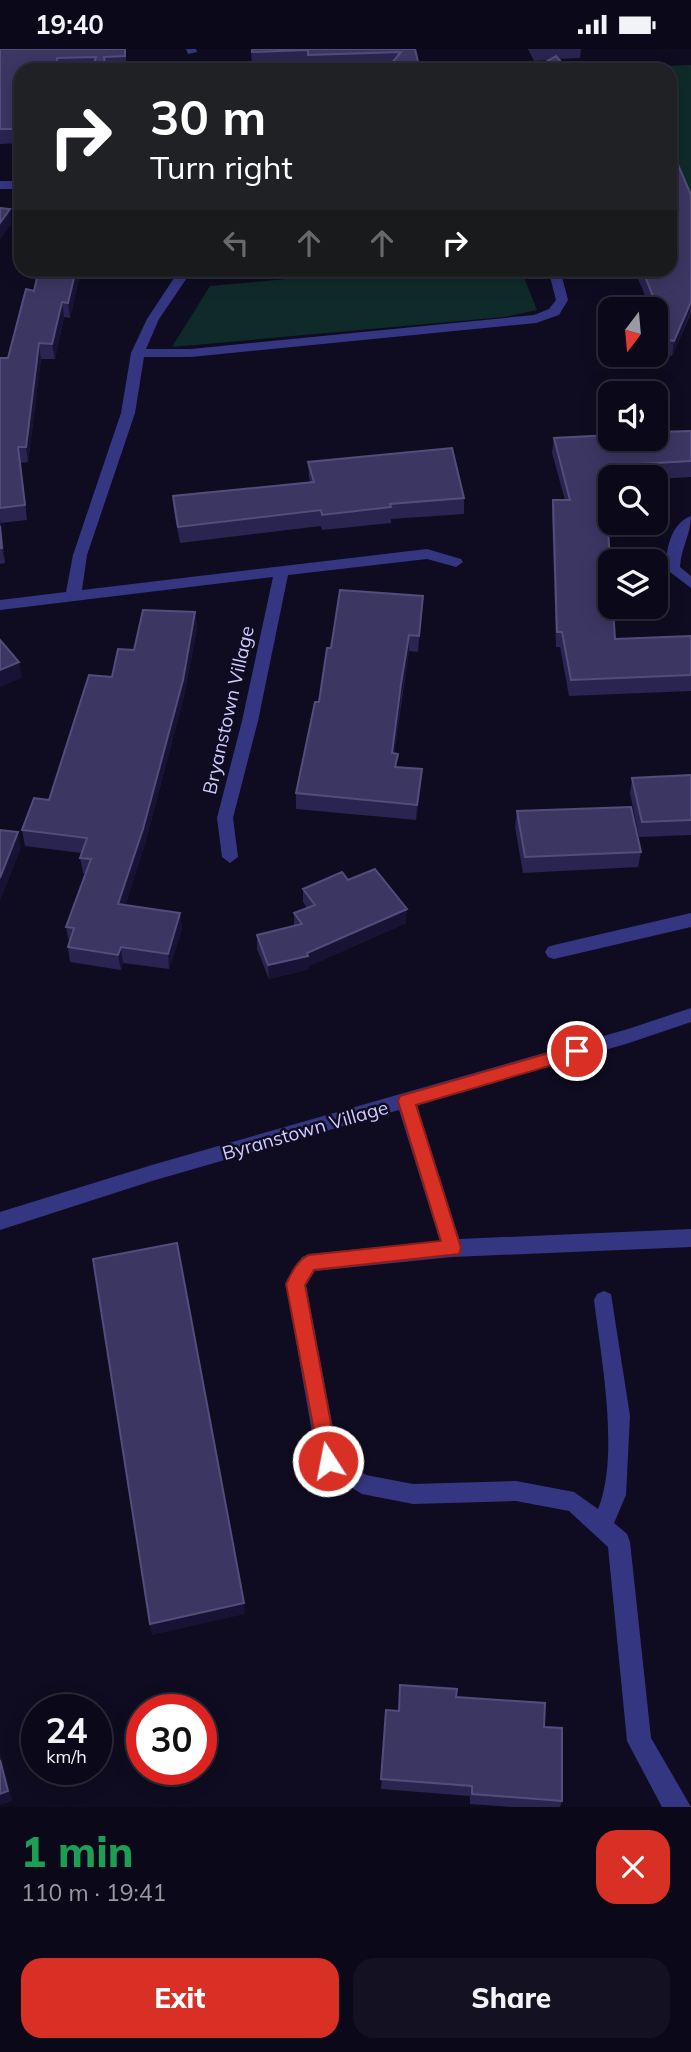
<!DOCTYPE html>
<meta charset="utf-8">
<style>
body{margin:0;font-family:Mulish,sans-serif;background:#141222;color:#f1f3f6;height:100vh;display:flex;flex-direction:column;font-size:26px;white-space:nowrap}
*{box-sizing:border-box;margin:0}
p{font-size:23px;color:#9a9aa2}
.icon{flex:none;width:38px;height:38px;fill:none;stroke:currentColor;stroke-width:2;stroke-linecap:round;stroke-linejoin:round}
.map{position:relative;height:1758px;overflow:hidden}
.details{display:flex;flex-direction:column;background:#0b0919;flex:1}
.details>*{flex:none}
.hud{position:absolute;left:14px;top:14px;width:663px;height:214px;border-radius:21px;box-shadow:0 4px 18px #0003,0 0 0 2px #2b2a38;background:#202124;color:#fff;overflow:hidden}
.needle{width:46px;rotate:196deg}
.controls{position:absolute;left:598px;top:248px;display:grid;gap:14px}
.controls a{display:grid;place-items:center;width:70px;height:70px;border-radius:14px;background:#0b0919;box-shadow:0 4px 18px #0003,0 0 0 2px #2b2a38;font-size:35px}
.speed{position:absolute;left:21px;top:1645px;display:flex;gap:14px;font-size:35px;font-weight:700;text-align:center}
.speed>*{display:grid;place-content:center;width:91px;height:91px;border-radius:50%;background:#0b0919;box-shadow:0 4px 18px #0003,0 0 0 2px #2b2a38;line-height:1}
.speed small{font-size:18px;font-weight:400}
.speed .limit{border:10px solid #d22;background:#fff;color:#111}
.pin{position:absolute;display:grid;place-items:center;width:60px;height:60px;color:#fff;margin:-30px;border:4px solid #fff;border-radius:50%;box-shadow:0 2px 7px #0007}
.me{position:absolute;width:77px;margin:-38px;rotate:349deg;stroke-linejoin:round;filter:drop-shadow(0 0 5px #0008)}
.turn{display:flex;align-items:center;gap:24px;height:147px;padding:0 21px;font-size:32px}
.turn .icon{width:91px;height:91px;stroke-width:2.5}
.turn b{display:block;font-size:49px;line-height:60px}
.lanes{display:flex;align-items:center;height:66px;padding:0 21px;background:#0003;justify-content:center;gap:35px;direction:ltr}
.lanes .off{opacity:.35}
.round{display:grid;place-items:center;flex:none;width:74px;height:74px;border-radius:21px;background:#141222}
.head{display:flex;align-items:center;justify-content:space-between;height:119px;padding:0 21px}
h1{font-size:42px;font-weight:800;line-height:52px;color:#1e9e55}
.action{display:flex;gap:14px;margin-top:auto;padding:14px 21px}
.action a{flex:1;height:80px;border-radius:21px;background:#d93025;color:#fff;font-size:28px;font-weight:800;line-height:80px;text-align:center}
.action a+a{background:#141222;color:#f1f3f6}
.status{display:flex;justify-content:space-between;align-items:center;height:49px;padding:0 35px;background:#0b0919;direction:ltr}
.status svg{height:19px;fill:currentColor}
.map>svg:first-child{display:block}
.green{fill:#0f2b29}
.lines{fill:none;stroke-linecap:round;stroke-linejoin:round}
.minor{fill:#353682;fill-rule:evenodd}
.wall{fill:#2a2450}
.shaded-wall{fill:#181335}
.building{fill:#3c3663;stroke:#534d7b;stroke-width:2}
.route{fill:#d93025;stroke:#8d1f18;stroke-width:2}
.labels{text-anchor:middle;dominant-baseline:central;stroke-width:5;stroke-linejoin:round;paint-order:stroke}
.street-label{font-size:19px;fill:#d0ccff;stroke:#0f0c21}
</style>
<div class="status"><b>19:40</b><svg viewBox="0 0 49 12"><path d="M0 12V9h3v3zM5 12V6h3v6zM10 12V3h3v9zM15 12V0h3v12zM26 1h20v11H26zM47 4h2v5h-2z"/></svg></div>
<div class="map">
<svg width="691" height="1758" viewBox="0 0 691 1758">
<rect width="100%" height="100%" fill="#0f0c21"/>
<path class="green" d="M691,16v132l-21,-44v-83h-46l-3,-3z
M385,221h136l16,40 -33,7 -332,30 38,-61z"/>
<g class="lines">
<path class="minor" d="M186,0h10l1,3 -9,2z
M0,132h21v8h-21z
M180,220h13l-34,50 -13,30h45l343,-34 15,-6 7,-9 -8,-31h12l8,31 -9,15 -23,8 -345,34h-47l-9,56 -48,142 -5,35 345,-41 34,10 2,3 -7,5 -29,-8 -139,16 -30,146 -25,97 5,39 -8,6 -8,-6 -5,-39 25,-97 31,-144 -273,33v-10l66,-8 7,-37 48,-142 10,-60 16,-34z
M691,467c0,18 -10,32 -11,51l11,9v12l-25,-19c0,-19 4,-45 25,-53z
M691,864v14l-137,32 -6,-2 -3,-5 3,-5 6,-2z
M691,959v14l-62,21 -212,62 42,134 232,-10v18l-239,10 -137,14 -9,14 32,170 28,20 47,9 103,-3 58,11 24,17c22,-53 3,-152 -4,-209l3,-6 7,-3 7,3 19,122 -4,79 -12,28 13,11 3,8 21,196 40,69h-29l-35,-66 -19,-194 -39,-36 -53,-10 -103,3 -51,-10 -42,-26 -3,-7 -31,-177 16,-27 7,-3 131,-13 -41,-131 -247,71 -152,49v-18l152,-47 476,-136z"/>
</g>
<path class="wall" d="M0,0h126v21h-105v73l-21,1z
M251,0h164l-26,17 -80,3 -1,-5 -56,2z
M528,0h53l-1,9 -21,1 9,11h-22v-8l3,-2 -15,1z
M691,146v118l-19,43 -16,-3v-43l-7,-5 -15,-36h36z
M39,220h54l-2,5h-11l-10,44 -6,-1 -9,42h-14l-13,103 -7,1 6,57 -26,3 4,40 -5,1v-206h8l26,-67z
M691,382v46l-35,2 -45,-1v3h-6l10,158 76,-3v55l-122,5 -9,-49h-4l-4,-132 1,-15h12l-13,-47 2,-15z
M308,413l156,36v16l-73,5v4l-69,7 -1,-4 -141,17 -6,-31 -1,-16 137,-14 -1,-5z
M195,563l2,16 -13,68 -39,148 -20,61 55,8 2,16 -13,40 -46,-6 -2,7 -51,-8 -2,-15 1,-5 -3,-15 20,-53 -3,-1 -3,-15 2,-5 -57,-7 -3,-16 27,-30 63,-123 22,-27z
M422,563l-4,40 -9,-1 -15,103 3,13 25,2 -1,16 -5,35 -120,-11v-16l35,-145z
M691,726v60l-52,2 -9,-44 2,-15z
M517,762l124,41 -3,15 -115,6 -8,-46z
M348,831l58,43 -97,43v3l-40,10 -12,-30v-14l37,-9v-13l13,-5 -4,-6v-13z
M456,1648l88,30 18,74 -2,6h-47l-43,-3v-8l-89,-7 5,-79 13,1z"/>
<path class="shaded-wall" d="M10,160l2,14 -12,17v-17z
M76,220h4v5l-10,44 -2,-15z
M62,253l2,15 -9,42 -3,-15z
M691,253l-1,11 -18,43 2,-15z
M39,294l2,16 -13,103 -2,-15z
M0,470l1,4 4,40 -3,-15z
M423,547l-1,16 -4,40 1,-16z
M195,563l2,16 -13,68 -39,148 -24,76 -3,-16z
M409,586v16l-8,49 -9,69v-16l9,-69z
M19,613l3,16 -22,9v-17z
M422,720l-1,16 -5,35 1,-15z
M18,783l3,16 -21,53v-23z
M407,860l-1,14 -97,43v3l-40,10 -1,-14 39,-12z
M180,864l2,16 -13,40 -1,-15z
M121,898l2,16 -2,7 -3,-15z
M244,1554l1,11 -93,21 -2,-11z
M0,1703l12,49 -12,4z"/>
<path class="building" d="M0,0h125v7l-21,1 2,13h-14l4,-13 -39,1 -1,12h-35v59h-21z
M252,0h163l5,21h-34l15,-18 -93,3v-5l-56,2z
M556,7l12,14h-18l-4,-8z
M517,16l1,5h-68z
M670,97l21,49v107l-17,39 -18,-4v-27h-9l6,-14 -11,-27h28z
M0,159l10,1 -10,14z
M39,220h37l-8,34 -6,-1 -10,42 -13,-1 -13,104h-8l7,58 -25,3v-150h8l18,-69 8,2z
M691,382v30l-87,5 7,110v31h2l2,32 76,-3v39l-120,5 -9,-48h-5l-4,-132h17l-16,-62 57,-3v4h45v-7z
M452,399l12,50 -74,6 1,3 -69,8 -1,-5 -143,17 -5,-31 141,-14 -6,-20z
M0,477l2,22h-2z
M340,541l83,6 -4,40 -10,-1 -8,49 -9,69 6,1 -3,13 27,2 -5,36 -121,-12 19,-91h4l8,-54h4z
M143,561l52,2 -12,68 -40,149 -25,75 62,9 -12,41 -47,-7 -3,8 -50,-8 6,-19 -8,-1 25,-68 -11,-1 7,-20 -65,-8 12,-32 15,2 40,-125 23,2 6,-28 16,1z
M0,591l19,22 -19,8z
M691,726v45l-49,2 -10,-44z
M631,758l10,45 -116,5 -8,-46z
M0,781l18,2 -18,46z
M375,820l32,40 -100,44 1,3 -40,9 -11,-30 45,-11 -8,-11 21,-8 -12,-16 39,-17 6,8z
M177,1194l67,360 -94,21 -57,-365z
M400,1636l57,4 -1,8 89,6 -1,24 18,1v73l-90,-7v-8l-91,-7 5,-69 13,1z
M0,1711l8,31 -8,3z"/>
<path class="route" d="M577,996l9,6 -3,5 -167,49 45,143 -2,6 -145,16 -9,15 33,176 -3,6 -7,3 -7,-3 -35,-183c5,-10 12,-25 23,-29l132,-14 -43,-140 2,-5z"/>
<g class="labels">
<g class="street-label">
<text transform="translate(228 661) rotate(-77)">Bryanstown Village</text>
<text transform="translate(305 1081) rotate(-16)">Byranstown Village</text>
</g>
</g>
</svg>
<div class="controls">
<a><svg class="needle" viewBox="-14 -14 28 28"><path d="M0-13l5 13h-10z" fill="#e53935"/><path d="M0 13l5-13h-10z" fill="#9a9aa2"/></svg></a>
<a><svg class="icon" aria-label="sound" viewBox="0 0 24 24"><path d="M4 9h4l5-4v14l-5-4H4zM17 9q2 3 0 6"/></svg></a>
<a><svg class="icon" aria-label="search" viewBox="0 0 24 24"><circle cx="10" cy="10" r="6"/><path d="M15 15l6 6"/></svg></a>
<a><svg class="icon" aria-label="layers" viewBox="0 0 24 24"><path d="M12 4l9 5-9 5-9-5zM3 14l9 5 9-5"/></svg></a>
</div>
<div class="speed"><div>24<small>km/h</small></div><div class="limit">30</div></div>
<div class="pin" style="left:577px;top:1002px;background:#d93025"><svg class="icon" aria-label="arrive" viewBox="0 0 24 24"><path d="M6 21V4h12l-3 4 3 4H6"/></svg></div>
<svg class="me" style="left:328px;top:1412px" viewBox="-20 -20 40 40"><circle r="17" fill="#d93025" stroke="#fff" stroke-width="3"/><path d="M0-11L8 9 0 5-8 9z" fill="#fff"/></svg>
<div class="hud">
<div class="turn"><svg class="icon" aria-label="right" viewBox="0 0 24 24"><path d="M7 20v-9h11M14 6l5 5-5 5"/></svg><div><b>30 m</b>Turn right</div></div>
<div class="lanes"><svg class="icon off" aria-label="left" viewBox="0 0 24 24"><path d="M17 20v-9H6M10 6l-5 5 5 5"/></svg><svg class="icon off" aria-label="ahead" viewBox="0 0 24 24"><path d="M12 20V5M6 11l6-6 6 6"/></svg><svg class="icon off" aria-label="ahead" viewBox="0 0 24 24"><path d="M12 20V5M6 11l6-6 6 6"/></svg><svg class="icon" aria-label="right" viewBox="0 0 24 24"><path d="M7 20v-9h11M14 6l5 5-5 5"/></svg></div>
</div>
</div>
<section class="details">
<div class="head"><div><h1>1 min</h1><p>110 m · 19:41</p></div><a class="round" style="background:#d93025;color:#fff"><svg class="icon" aria-label="close" viewBox="0 0 24 24"><path d="M6 6l12 12M18 6L6 18"/></svg></a></div>
<div class="action"><a>Exit</a><a>Share</a></div>
</section>
